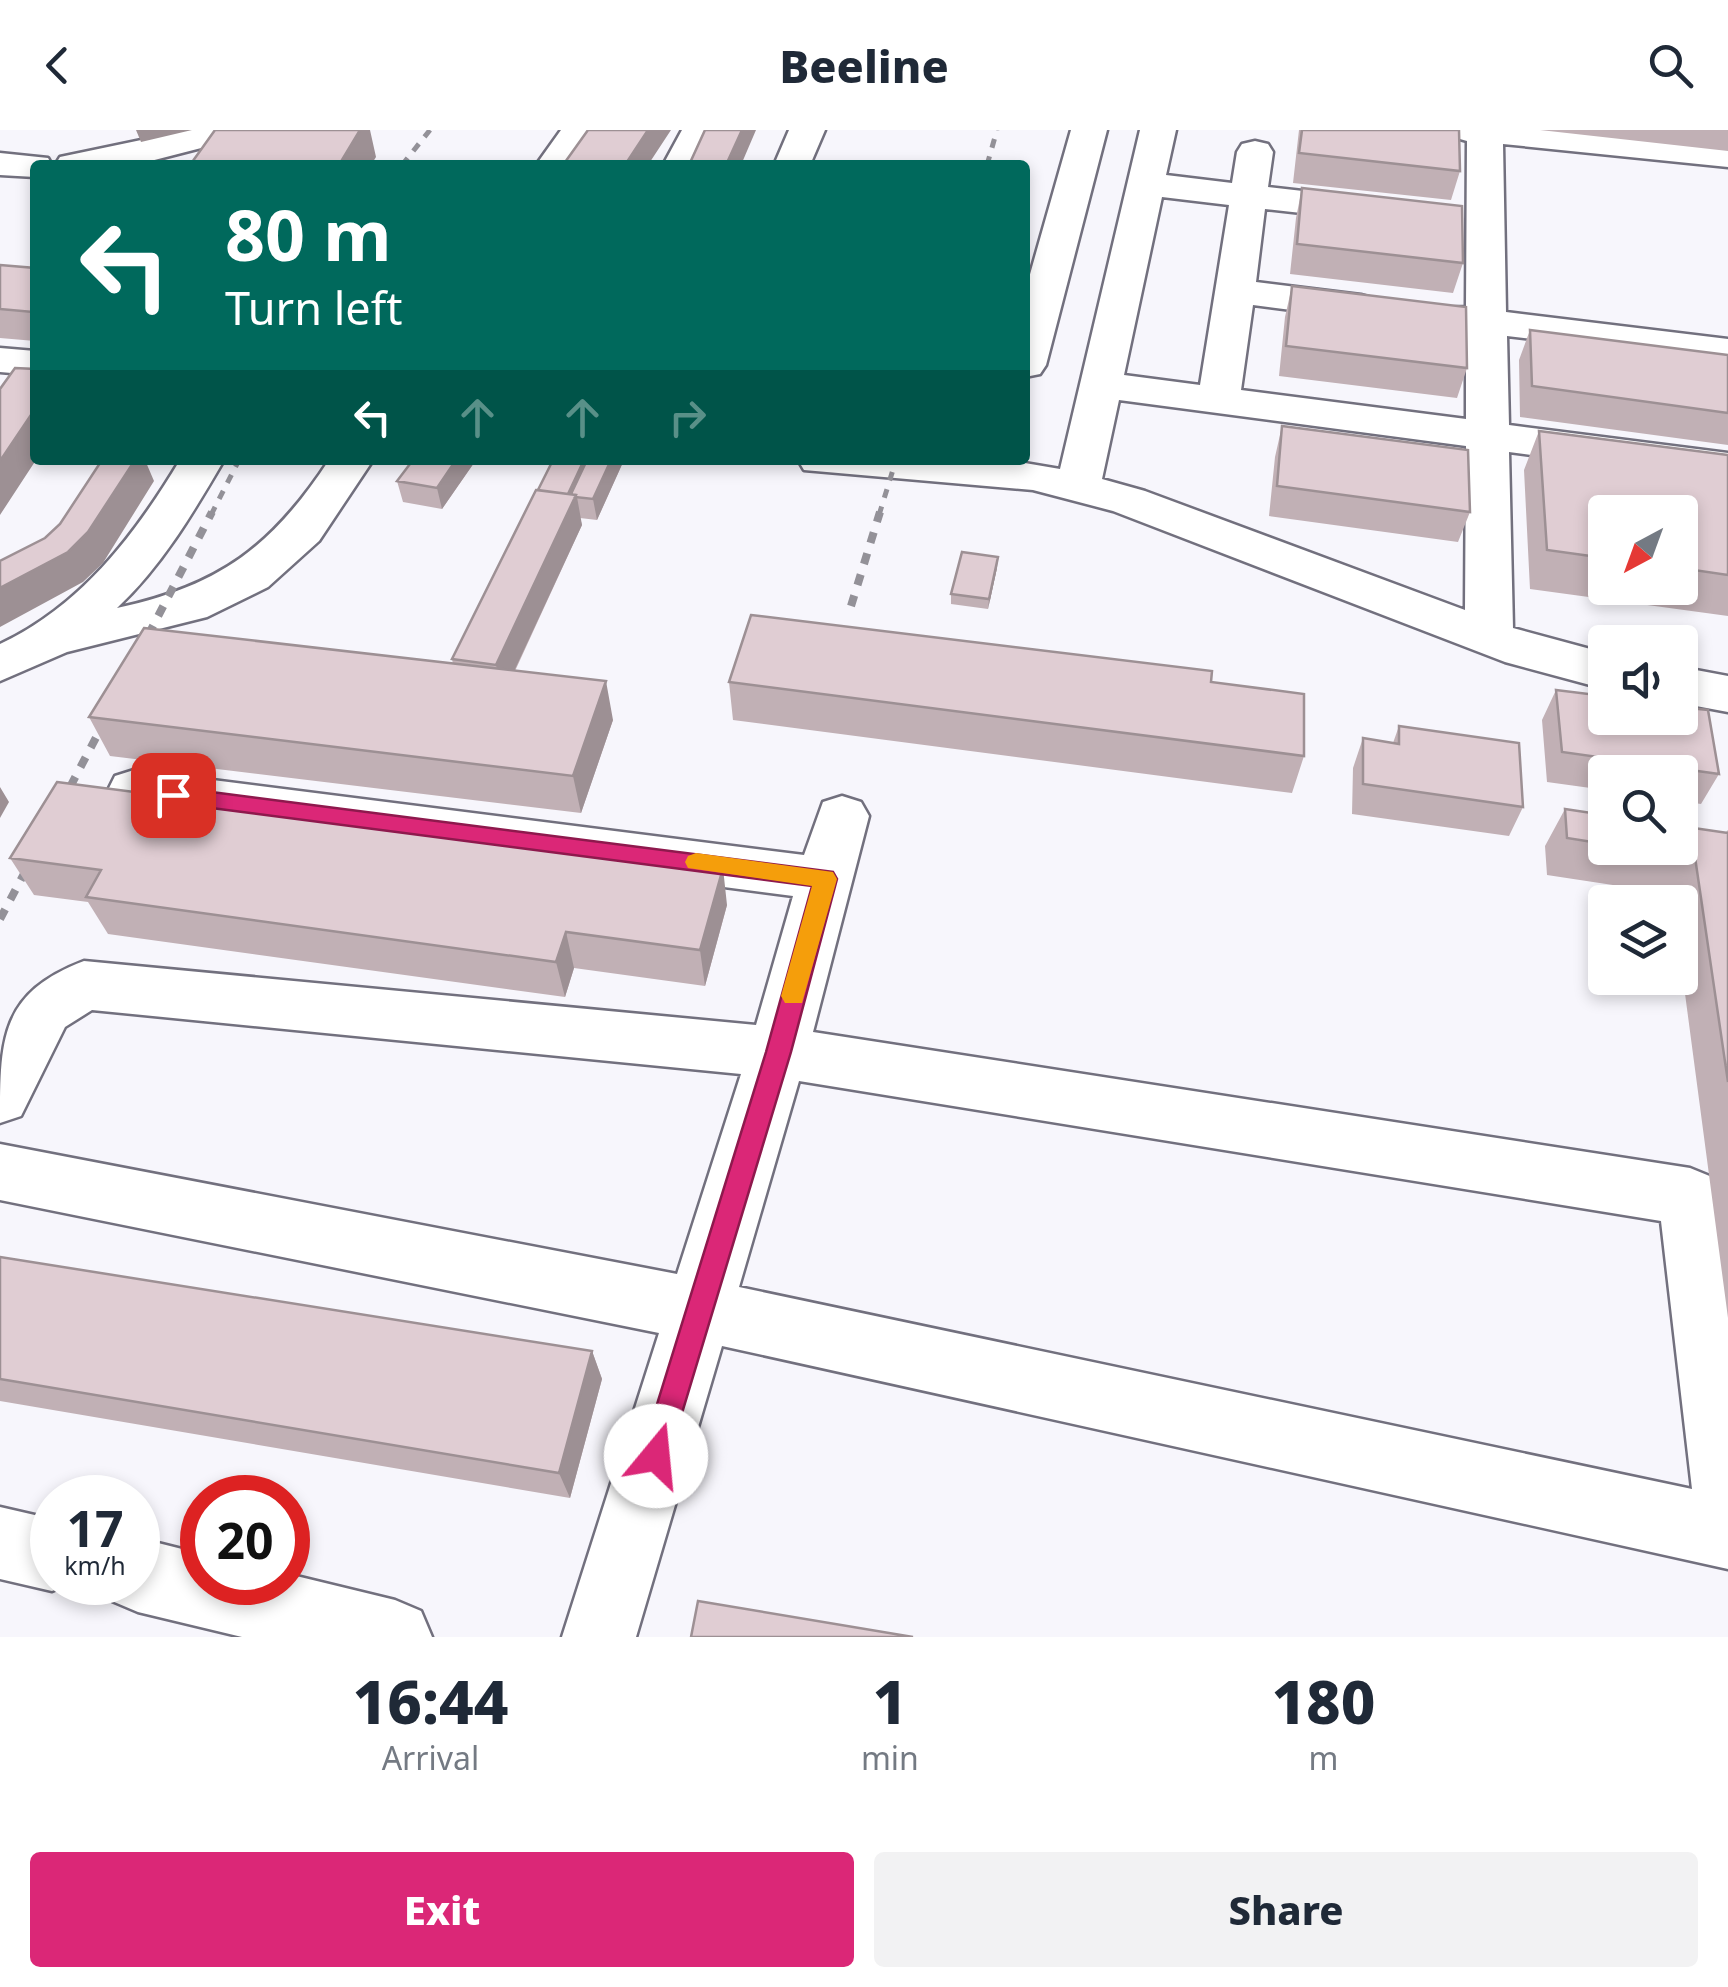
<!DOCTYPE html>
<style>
body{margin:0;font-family:"Noto Sans",sans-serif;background:#f2f2f3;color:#1f2937;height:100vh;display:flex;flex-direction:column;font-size:38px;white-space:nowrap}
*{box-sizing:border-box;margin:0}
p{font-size:32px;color:#747a83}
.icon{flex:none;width:55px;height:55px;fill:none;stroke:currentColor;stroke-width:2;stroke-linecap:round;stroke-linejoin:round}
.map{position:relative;height:1507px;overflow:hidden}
.drawer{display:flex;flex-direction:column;background:#fff;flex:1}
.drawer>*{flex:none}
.top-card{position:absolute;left:30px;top:30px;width:1000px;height:305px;border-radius:10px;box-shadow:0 5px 15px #0003;background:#00695c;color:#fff;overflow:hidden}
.needle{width:65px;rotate:221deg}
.buttons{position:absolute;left:1588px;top:365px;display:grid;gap:20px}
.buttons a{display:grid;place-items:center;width:110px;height:110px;border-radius:10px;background:#fff;box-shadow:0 5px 15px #0003;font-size:50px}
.speed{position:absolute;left:30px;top:1345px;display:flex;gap:20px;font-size:50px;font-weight:700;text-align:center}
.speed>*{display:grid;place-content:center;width:130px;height:130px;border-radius:50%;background:#fff;box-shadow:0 5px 15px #0003;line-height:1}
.speed small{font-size:25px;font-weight:400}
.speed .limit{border:15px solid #d22;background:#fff;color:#111}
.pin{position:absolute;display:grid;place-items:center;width:85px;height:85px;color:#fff;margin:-42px;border-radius:20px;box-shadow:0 5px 15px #0006}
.me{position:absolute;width:110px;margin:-55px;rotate:17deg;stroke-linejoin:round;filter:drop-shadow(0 0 8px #0008)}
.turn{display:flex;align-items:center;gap:35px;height:210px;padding:0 30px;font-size:45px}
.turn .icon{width:130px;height:130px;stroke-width:2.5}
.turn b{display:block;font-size:70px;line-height:85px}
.lanes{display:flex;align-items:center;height:95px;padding:0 30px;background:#0003;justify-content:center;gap:50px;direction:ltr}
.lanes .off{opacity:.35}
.eta{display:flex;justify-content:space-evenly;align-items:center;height:170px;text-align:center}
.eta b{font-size:60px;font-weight:800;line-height:70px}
.action{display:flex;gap:20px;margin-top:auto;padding:20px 30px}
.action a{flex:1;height:115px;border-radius:10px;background:#db2777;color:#fff;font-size:40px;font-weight:800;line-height:115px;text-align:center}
.action a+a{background:#f2f2f3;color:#1f2937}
header{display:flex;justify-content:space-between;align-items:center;height:130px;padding:0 30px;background:#fff;font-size:45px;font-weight:800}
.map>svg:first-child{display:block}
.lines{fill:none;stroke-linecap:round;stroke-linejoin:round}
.minor-casing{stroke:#72707e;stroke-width:5}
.minor{fill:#fff;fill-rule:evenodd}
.rail-far1{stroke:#939198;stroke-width:5;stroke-dasharray:9 9;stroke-linecap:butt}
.rail{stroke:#939198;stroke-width:8;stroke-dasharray:11 11;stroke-linecap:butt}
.wall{fill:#c1b0b5;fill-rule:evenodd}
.shaded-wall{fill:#9d9094}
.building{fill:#e0cdd3;stroke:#9d9094;stroke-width:2.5}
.route{fill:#db2777;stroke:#8e194d;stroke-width:2.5}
.slow{fill:#f59e0b}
</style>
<header><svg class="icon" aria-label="back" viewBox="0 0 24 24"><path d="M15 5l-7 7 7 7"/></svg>Beeline<svg class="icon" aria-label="search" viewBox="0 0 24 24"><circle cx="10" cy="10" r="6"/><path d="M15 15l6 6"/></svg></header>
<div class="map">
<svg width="1728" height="1507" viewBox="0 0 1728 1507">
<rect width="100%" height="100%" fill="#f7f6fc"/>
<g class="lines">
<g class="minor-casing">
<path id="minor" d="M189,0h61l-6,7 -109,28h-80l5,-8z
M561,0h36l-25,35h-36z
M682,0h36l-19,35h-36z
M789,0h36l-15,35h-36z
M1071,0h36l-61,235 -6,9 -15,3v-85z
M1140,0h36l-10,45 66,8 5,-31 5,-8 13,-3 13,3 5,8 -5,35 105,12 13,3 6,8 -6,8 -13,3 -108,-12 -9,73 105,13 14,4 6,8 -6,8 -14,4 -108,-14 -12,85 225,29v-88l-29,-5 -6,-9 6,-9 29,-1 1,-166 -14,-4 -6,-7h126l155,15v22l-225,-23 3,168 222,27v24l-221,-27 2,89 219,28v28l-219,-29 4,176 92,25v36l-100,-27 -392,-151 -80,-21 -229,-20 -6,-10h209l53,9zM1162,67l67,8 -29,180 -76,-10zM1119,270l347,46 -1,164 -320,-119 -43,-12z
M0,23l48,5 4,7h-17v12l-35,-2z
M0,218l35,3v24l-35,-3z
M180,330h44c-31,53 -62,106 -107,148 102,-22 155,-61 212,-148h44l-54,81 -51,46 -61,30 -140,35 -67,29v-37c81,-38 135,-109 180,-184z
M1680,537l48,9v36l-48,-9z
M134,640l670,85 19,-53 19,-6 19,6 8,14 -56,216 877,136 22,9 10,20 6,45v327l-1006,-223 -86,291h-74l97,-304 -659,-133v-56l677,130 64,-200 -649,-64 -27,17 -44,89 -21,7c0,-84 0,-130 84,-162l672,64 37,-129 -659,-86 -19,-6 -7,-14 7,-14zM799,951l862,140 31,268 -953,-202z
M0,1377l52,12v63h21l-21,9 -52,-12z
M138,1408l64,16v28h86v-8l107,26 26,11 11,26h-190l-104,-25 -26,-11 -7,-19h33z"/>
</g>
<use href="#minor" class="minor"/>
<path class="rail-far1" d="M402,35l28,-35
M987,35l10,-35
M211,385l28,-55
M879,385l17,-55"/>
<path class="rail" d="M851,476l29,-94
M138,525l74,-143
M60,676l51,-97
M0,789l34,-64"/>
</g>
<path class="wall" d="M1299,0h160l1,41 -9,29 -158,-17z
M1540,0h188v21z
M1302,58l161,75 -10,30 -163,-19 6,-56z
M0,135l35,3v73l-35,-3z
M1292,156l175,82 -10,30 -178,-22 6,-59z
M1530,200l198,25v90l-208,-28 -1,-57z
M1282,296l188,86 -12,30 -189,-26 6,-59z
M1539,301l189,24v161l-198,-27 -6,-119zM1605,382h75v76h-75z
M413,330h63l-34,49 -39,-7 -6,-21z
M624,330l-27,60 -17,-2 2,7 -67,146 98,49 -32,93 -471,-57 -21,-39 364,-53 -1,-5 86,-169z
M997,438l-9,41 -37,-5v-10z
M729,552h482l93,74 -12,37 -559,-73z
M1556,560l163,84 -18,30 -21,-3v-29h-75v18l-58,-8 -5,-62z
M1399,596l124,81 -14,29 -157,-22 1,-46 10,-30 30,5z
M1565,679l40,6v33h75l46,-16 2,-2v488l-48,-362v-54h-7l-1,-8 -125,-19 -2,-29z
M10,728l717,47 -22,81 -131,-18 -9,29 -457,-63 -20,-32 -54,-7z
M0,1127l592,94 10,28 -32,119 -570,-97z"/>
<path class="shaded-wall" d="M136,0h56l-51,12z
M360,0h10l6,27 -5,8h-32z
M648,0h23l-23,35h-23z
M742,0h14l-15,35h-15z
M35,279l1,51 -36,55v-54z
M135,330h10l9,21 -51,82 -20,19 -83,45v-39z
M456,330h20l-34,49 -5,-21z
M584,330h14l-21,37 5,28 -79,170 -7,-30 69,-164z
M611,330h13l-27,60 -4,-21z
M998,427l-1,11 -9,41 1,-10z
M606,551l7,39 -32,93 -8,-37z
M0,657l9,15 -9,16z
M723,738l4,37 -22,81 -5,-36z
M566,802l8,36 -9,29 -9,-35z
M592,1221l10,28 -32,119 -11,-25z"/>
<path class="building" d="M215,0h145l-21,35h-149z
M588,0h60l-23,35h-62z
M705,0h37l-16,35h-37z
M1302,0h157l1,41 -161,-18z
M1302,58l160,18 1,57 -166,-19z
M0,135l35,3v42l-2,2 -33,-3z
M1292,156l174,21 1,61 -181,-22z
M1530,200l198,25v58l-196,-27z
M15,238l20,1v40l-35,52v-72z
M1282,296l186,24 2,62 -193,-26z
M1539,301l189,24v120l-48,-7v-56h-75v46l-58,-8z
M102,330h33l-47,72 -20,20 -68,36v-27l45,-23 15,-14z
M413,330h43l-19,28 -40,-7z
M553,330h31l-16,34 -30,-4z
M587,330h24l-18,39 -18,-2 1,-2 -5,-1z
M536,360l40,5 -80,170 -44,-6z
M962,422l36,5 -9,42 -38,-5z
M751,485l461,56 -1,11 93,12v62l-575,-74z
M144,498l462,53 -33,95 -484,-59z
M1556,560l49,6v22h75v-11l28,3 11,64 -157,-22z
M1399,596l120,17 4,64 -160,-23v-46l36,6z
M57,652l666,86 -23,82 -134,-18 -10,30 -470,-65 15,-27 -91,-12z
M1565,679l40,6v29l-38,-6z
M1680,696l48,7v249l-33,-225 -65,-9h50z
M0,1127l592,94 -33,122 -559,-94z
M698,1471l215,36h-222z"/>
<path class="route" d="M173,657l660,85 4,7 -46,173 -125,414 -10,4 -11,-4 -4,-10 125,-404 46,-166 -639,-83 -11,-8z"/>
<path class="slow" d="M696,723l137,19 4,7 -35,124h-17l-4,-7 31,-110 -124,-18 -3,-6 3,-6z"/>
</svg>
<div class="buttons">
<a><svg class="needle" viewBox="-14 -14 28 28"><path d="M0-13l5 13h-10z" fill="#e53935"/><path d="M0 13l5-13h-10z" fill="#747a83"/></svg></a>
<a><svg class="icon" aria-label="sound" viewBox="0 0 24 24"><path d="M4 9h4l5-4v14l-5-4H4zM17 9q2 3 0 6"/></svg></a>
<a><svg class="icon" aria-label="search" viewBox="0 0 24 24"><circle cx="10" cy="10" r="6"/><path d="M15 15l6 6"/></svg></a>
<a><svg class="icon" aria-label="layers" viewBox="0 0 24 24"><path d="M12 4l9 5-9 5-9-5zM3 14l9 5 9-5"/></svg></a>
</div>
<div class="speed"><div>17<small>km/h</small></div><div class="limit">20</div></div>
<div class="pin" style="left:173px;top:665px;background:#d93025"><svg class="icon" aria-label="arrive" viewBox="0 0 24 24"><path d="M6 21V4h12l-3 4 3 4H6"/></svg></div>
<svg class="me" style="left:656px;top:1326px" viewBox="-20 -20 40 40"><circle r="19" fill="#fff"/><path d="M0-13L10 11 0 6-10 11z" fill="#db2777"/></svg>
<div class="top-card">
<div class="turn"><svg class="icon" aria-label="left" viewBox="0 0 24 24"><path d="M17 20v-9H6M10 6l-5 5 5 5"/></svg><div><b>80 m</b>Turn left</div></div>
<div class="lanes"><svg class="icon" aria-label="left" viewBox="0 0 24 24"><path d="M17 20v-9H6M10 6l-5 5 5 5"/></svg><svg class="icon off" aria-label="ahead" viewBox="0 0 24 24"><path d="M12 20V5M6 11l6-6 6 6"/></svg><svg class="icon off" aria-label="ahead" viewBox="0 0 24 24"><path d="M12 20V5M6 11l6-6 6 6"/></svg><svg class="icon off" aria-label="right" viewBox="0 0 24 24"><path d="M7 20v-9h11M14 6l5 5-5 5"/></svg></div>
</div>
</div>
<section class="drawer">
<div class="eta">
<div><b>16:44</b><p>Arrival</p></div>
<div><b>1</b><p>min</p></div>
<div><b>180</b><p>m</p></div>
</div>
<div class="action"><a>Exit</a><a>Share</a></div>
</section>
